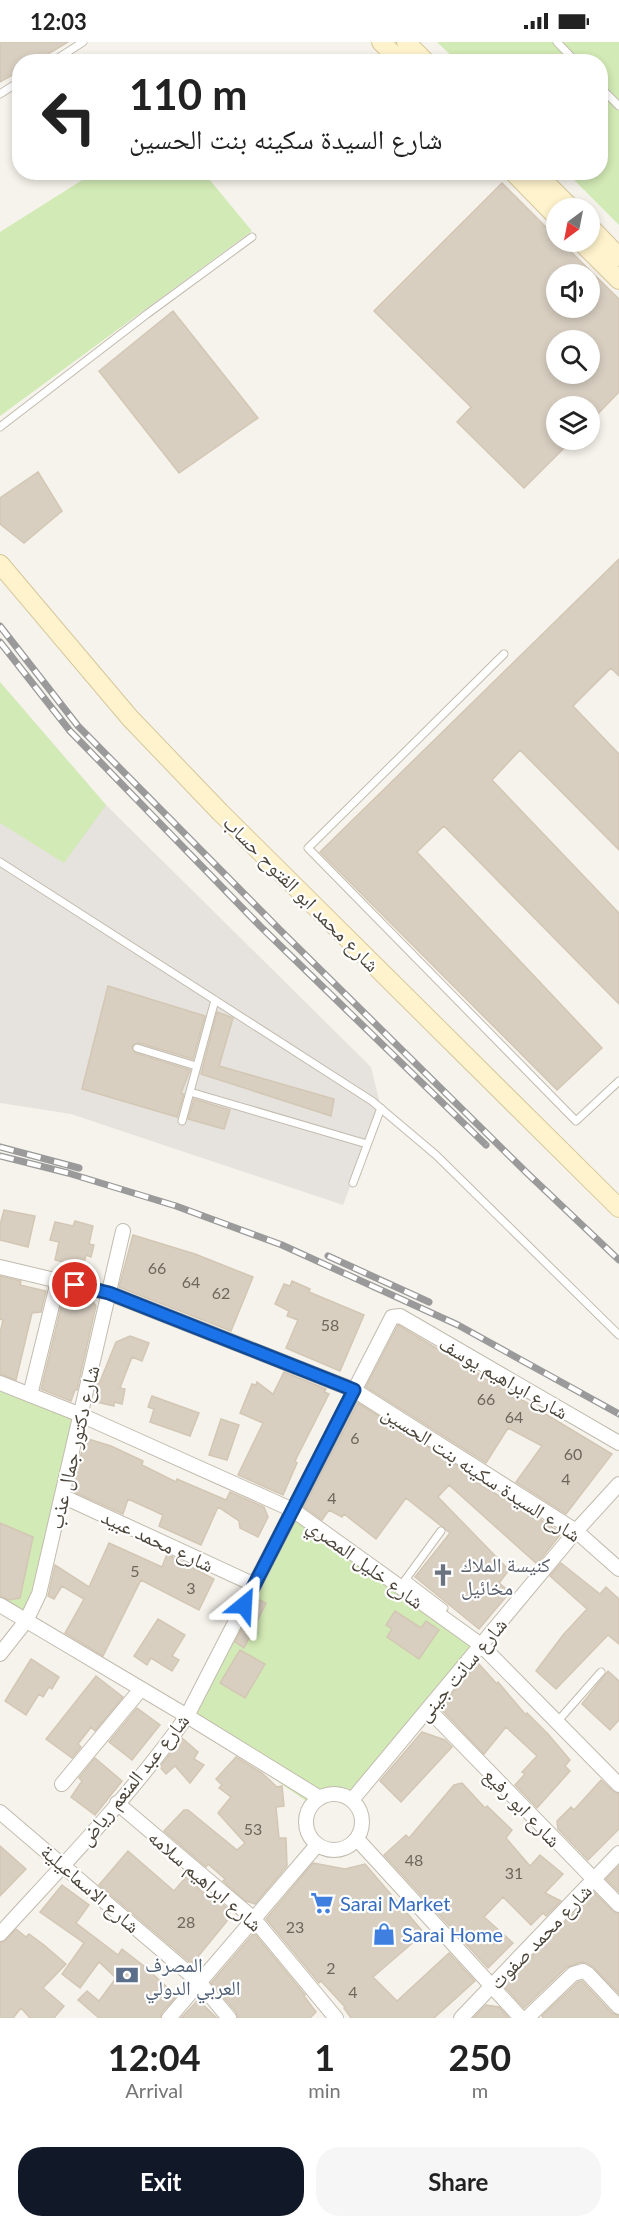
<!DOCTYPE html>
<meta charset="utf-8">
<style>
body{margin:0;font-family:Lato,"Noto Naskh Arabic",sans-serif;background:#f6f6f6;color:#222;height:100vh;display:flex;flex-direction:column;font-size:22px;white-space:nowrap}
*{box-sizing:border-box;margin:0}
p{font-size:20px;color:#767676}
.icon{flex:none;width:33px;height:33px;fill:none;stroke:currentColor;stroke-width:2;stroke-linecap:round;stroke-linejoin:round}
.map{position:relative;height:1976px;overflow:hidden}
.details{display:flex;flex-direction:column;background:#fff;flex:1}
.details>*{flex:none}
.guide{position:absolute;left:12px;top:12px;width:596px;height:126px;border-radius:24px;box-shadow:0 3px 9px #0003;background:#fff;color:#222;overflow:hidden}
.needle{width:39px;rotate:212deg}
.fabs{position:absolute;left:546px;top:156px;display:grid;gap:12px}
.fabs a{display:grid;place-items:center;width:54px;height:54px;border-radius:50%;background:#fff;box-shadow:0 3px 9px #0003;font-size:30px}
.pin{position:absolute;display:grid;place-items:center;width:51px;height:51px;color:#fff;margin:-26px;border:3px solid #fff;border-radius:50%;box-shadow:0 2px 6px #0007}
.me{position:absolute;width:66px;margin:-33px;rotate:27deg;stroke-linejoin:round;filter:drop-shadow(0 0 4px #0008)}
.turn{display:flex;align-items:center;gap:21px;height:126px;padding:0 18px;font-size:27px}
.turn .icon{width:78px;height:78px;stroke-width:2.5}
.turn b{display:block;font-size:42px;line-height:51px}
.eta{display:flex;justify-content:space-evenly;align-items:center;height:102px;text-align:center}
.eta b{font-size:36px;font-weight:700;line-height:42px}
.action{display:flex;gap:12px;margin-top:auto;padding:12px 18px}
.action a{flex:1;height:69px;border-radius:24px;background:#111827;color:#fff;font-size:24px;font-weight:700;line-height:69px;text-align:center}
.action a+a{background:#f6f6f6;color:#222}
.status{display:flex;justify-content:space-between;align-items:center;height:42px;padding:0 30px;background:#fff;direction:ltr}
.status svg{height:16px;fill:currentColor}
.map>svg:first-child{display:block}
.industrial{fill:#e6e2dd}
.green{fill:#d2eab5}
.building{fill:#d8cfc1;stroke:#d3c7b4;stroke-width:1.5;fill-rule:evenodd}
.lines{fill:none;stroke-linecap:round;stroke-linejoin:round}
.lane-casing{stroke:#c2bbae;stroke-width:9}
.street-casing{stroke:#c2bbae;stroke-width:16}
.secondary-casing{stroke:#d6c79b;stroke-width:20}
.lane{stroke:#fff;stroke-width:7}
.street{stroke:#fff;stroke-width:14}
.secondary{stroke:#fff3cd;stroke-width:18}
.rail-casing{stroke:#9a9a9a;stroke-width:7}
.rail{stroke:#fff;stroke-width:4.5;stroke-dasharray:14;stroke-linecap:butt}
.route-casing{stroke:#114b97;stroke-width:15}
.route{stroke:#1a73e8;stroke-width:10}
.labels{text-anchor:middle;dominant-baseline:central;stroke-width:4.5;stroke-linejoin:round;paint-order:stroke}
.number-label{font-size:16px;fill:#6e675b}
.street-label{font-size:20px;fill:#4b4439;stroke:#fff}
.worship-label{font-size:20px;fill:#5b616d;stroke:#fff;text-anchor:start}
.shop-label{font-size:20px;fill:#366cbe;stroke:#fff;text-anchor:start}
.service-label{font-size:20px;fill:#4e5e75;stroke:#fff;text-anchor:start}
</style>
<div class="status"><b>12:03</b><svg viewBox="0 0 49 12"><path d="M0 12V9h3v3zM5 12V6h3v6zM10 12V3h3v9zM15 12V0h3v12zM26 1h20v11H26zM47 4h2v5h-2z"/></svg></div>
<div class="map">
<svg width="619" height="1976" viewBox="0 0 619 1976">
<rect width="100%" height="100%" fill="#f6f3ec"/>
<path class="industrial" d="M0,640l106,123 265,262 10,41 -38,97 -272,-91 -71,-11z"/>
<path class="green" d="M437,0h182v183l-52,-52 33,-1v-110l-143,-1z
M95,130l109,1 48,58 -252,185v-184z
M0,640l106,123 -42,58 -64,-40z
M0,1344l76,27 -52,208 -24,-14z
M291,1471l190,132 -131,153c-15,-6 -26,-4 -38,7l-128,-88z"/>
<path class="building" d="M0,0h68l-33,20h-15v9l-20,11z
M502,141l54,54v5h5l58,57v93l-29,30v-16h-34v34h16l-48,48 -67,-66 14,-15 -97,-96zM556,232h34v34h-34zM556,298h34v34h-34z
M173,269l85,107 -79,55 -80,-102z
M38,430l24,39 -38,32 -24,-19v-26z
M619,517v117l-8,-8 -38,38 46,48v96l-99,-100 -28,30 127,133v91l-175,-178 -27,26 185,196 -45,42 -237,-238z
M108,944l97,30 -12,43 -54,-16 -5,1 -2,3 3,6 55,17 -9,23 3,1 -7,23 -95,-28z
M217,970l16,6 -14,48 115,33 -3,17 -130,-42z
M194,1057l36,11 -6,19 -36,-10z
M4,1168l31,6 -7,31 -28,-7v-15z
M75,1179l18,5 -4,18 5,1 -3,12 -5,-2 -4,15 -10,-3v-3l-17,-4 4,-18 -9,-2 5,-18 18,4z
M133,1193l62,19 58,23 -22,54 -112,-44z
M0,1234l21,5 -1,4 26,6 -5,21 -9,1 -16,67 -16,-6v-41l3,-13 -3,-1z
M292,1239l18,8 -1,3 55,23 -24,56 -54,-23 12,-28 -11,-4 2,-5 -14,-7 9,-20 6,2z
M64,1253l29,7 3,4 -19,84h-2l-4,11 -30,-12z
M398,1283l214,129 -46,60 -50,-32 26,-36 -34,-18 -22,35 -120,-76z
M130,1294l19,7 -7,18 -10,-4 -12,31 5,1 -3,15 -8,-2v4l-18,-4 2,-7 -4,-1 3,-11 2,1 17,-42z
M284,1330l32,13 10,4 -2,3 5,2 -34,67 2,2 -14,32 -45,-20 25,-52 -23,-10 12,-29 4,1 1,-3 16,12z
M152,1354l47,17 -9,23 -40,-14 4,-13 -6,-2z
M358,1361l119,75 -2,3 29,18 2,-2 49,32 -1,2 6,4 -23,29 -88,-79 -11,12 71,73 -10,13 11,9 -31,37 -64,-52 35,-44 -44,-35 -30,41 -32,-25 -2,3 -13,-7 -7,10 -18,-13z
M221,1377l18,6 -12,35 -18,-5z
M85,1396l26,8 32,15 -1,4 34,17 1,-3 49,21 4,-8 34,15 4,10 -10,20 -18,-9 -1,-7 -21,-14 -17,38 -42,-19 4,-11 -35,-16 -5,15 -51,-23z
M0,1481l33,14 -13,61 -11,2 -9,-4z
M109,1501l53,24 5,-13 47,25 -15,31 -58,-30 -38,76 -38,-23 19,-34 -22,-13 -8,13 -6,-3 7,-31 34,22z
M561,1521l39,31 6,-7 13,12v45l-11,-9 -52,54 -20,-18 27,-36 24,-26 -37,-33z
M257,1557l9,4 -22,45 -9,-6z
M395,1569l26,17 5,-7 13,9 -20,29 -32,-22 5,-8 -6,-4z
M158,1577l27,16 -13,21 7,4 -7,11 -21,-13 -4,7 -13,-9z
M240,1608l25,14 -20,34 -25,-15z
M31,1617l28,18 -7,12 -3,-2 -6,10 -4,-3 -13,21 -21,-14z
M478,1621l19,21 1,-2 28,33 1,-2 21,21 22,26 -5,6 5,5 -33,37 -22,-23 10,-11 -3,-2 15,-16 -31,-29 -22,27 -44,-46z
M608,1629l11,10v39l-9,10 -28,-26z
M96,1634l27,21 -28,34 -4,-4 -13,17 3,3 -9,11 -26,-19z
M137,1666l23,17 -28,35 -23,-18z
M422,1690l23,8 7,7 -51,55 -21,-21z
M182,1696l16,14 -4,7 10,6 -14,18 -15,-17 -9,8 -6,-7z
M236,1715l26,16 15,14 5,-1 2,20 -8,1 3,31h7l1,28 -32,38 -9,-3 -23,-20 2,-2 -17,-15 -2,3 -42,-36 20,-21h4l49,40 8,-7 -27,-30 13,-16 -12,-9 3,-3 -6,-6z
M95,1716l27,23 -27,34 -24,-18 11,-16 -3,-3z
M601,1738l12,11 6,3v35l-31,31 -30,-31 -1,-8 14,-14 3,3z
M462,1741l23,25 2,-2 25,24 -6,8 24,28 10,-11 23,19 -18,19 16,8 -15,15 -3,-3 -12,12 -28,-28 -19,20 29,26 -25,25 -104,-113 22,-20 3,3 45,-53z
M0,1804l26,23 -26,27z
M128,1809l46,40 12,-14 25,22 2,-3 14,12v13l-35,43 -93,-79z
M313,1821l32,6 20,-5 59,69 -51,44 24,24 52,-48 26,28 -41,37h-83l-7,-10 1,-1 -24,-26 -2,2 -53,-64z
M619,1824v26l-13,-13z
M62,1843l27,20 -13,18 42,32 4,-6 22,17 26,24 5,8 -13,14 -2,6h-61l-21,-18 9,-9 12,10 17,-23 -17,-16 -19,26 -18,-14 22,-31 -44,-31z
M594,1850l19,19 6,3v80l-25,-26 -7,-5 -6,-1 -14,5 -43,41 -20,-22z
M16,1887l10,8 3,-3 15,11 22,19 -23,24 21,18 -10,12h-24l-9,-10 -8,10h-13v-75l6,-3z
M254,1891l51,62 -1,1 12,16 -6,6h-72l-2,-6 -25,-29z
M582,1939l30,32 7,3v2h-76l-1,-2 36,-34z
M198,1958l19,18h-36z
M486,1963l13,2 10,11h-36z"/>
<g class="lines">
<g class="lane-casing">
<path id="lane" d="M557,0l19,20
M52,20l31,-20
M600,45l19,19
M0,52l20,-13
M0,385l147,-113 105,-77
M504,612l-196,194 268,273 43,-40
M0,820l372,239 64,54 183,180
M137,1006l59,18
M190,1050l177,52
M182,1079l33,-121
M353,1141l28,-75
M406,1537l38,29
M400,1545l41,-56
M557,1680l44,-50"/>
</g>
<g class="street-casing">
<path id="street" d="M0,1225l109,26 245,97 222,141 43,38
M0,1341l81,32 212,95 188,135 138,140
M30,1353l28,-114
M62,1454l193,89
M0,1563l187,111 133,82
M0,1612l26,-33 13,-27 84,-363
M428,1667l191,196
M62,1742l79,-95
M306 1780a28 28 0 1 1 56 0a28 28 0 1 1-56 0Z
M352,1758l224,-269 43,-47
M117,1761l137,116 82,99
M0,1770l199,170 30,36
M357,1797l164,179
M0,1892c63,-69 133,-141 187,-218l205,-399 8,-1 219,127
M169,1976l148,-173
M461,1976l158,-165
M527,1976l46,-44 10,-3 5,3 31,33"/>
</g>
<g class="secondary-casing">
<path id="secondary" d="M381,0l20,20
M406,0l20,20
M513,130l43,44
M535,130l36,36
M590,185l29,30
M581,200l38,38
M0,522l130,154 90,94 399,396"/>
</g>
<use href="#lane" class="lane"/>
<use href="#street" class="street"/>
<use href="#secondary" class="secondary"/>
<g class="rail-casing">
<path id="rail" d="M0,584l78,100 203,205 247,243 91,86
M0,600l70,89 190,195 226,219
M0,1105l79,21
M0,1114l68,17 108,33 106,39 176,80 161,89
M328,1214l101,46"/>
</g>
<use href="#rail" class="rail"/>
</g>
<g class="lines">
<g class="route-casing">
<path id="route" d="M75,1243l34,8 245,97 -110,215"/>
</g>
<use href="#route" class="route"/>
</g>
<defs>
<g id="church-bare" transform="scale(1.8)"><path d="M-1.2-6h2.4v3.5h3.3v2.4h-3.3V6h-2.4V-.1h-3.3v-2.4h3.3Z" fill="#6b7280" stroke="#fff" stroke-width="2.5" paint-order="stroke"/></g>
<g id="supermarket-bare" transform="scale(1.8)"><path d="M-6-5.5h2.5l.6 2H6L4.5 2H-2.5L-4.4-4H-6ZM-1.5 3.2a1.3 1.3 0 1 0 .1 0ZM3 3.2a1.3 1.3 0 1 0 .1 0Z" fill="#3f7fe0" stroke="#fff" stroke-width="2.5" paint-order="stroke"/></g>
<g id="shop-bare" transform="scale(1.8)"><path d="M-5-2.5h2.3a2.7 3.5 0 0 1 5.4 0H5L5.5 6h-11ZM-1.5-2.5h3a1.5 2.3 0 0 0-3 0Z" fill="#3f7fe0" stroke="#fff" stroke-width="2.5" paint-order="stroke"/></g>
<g id="bank-bare" transform="scale(1.8)"><path d="M-6-4H6V4H-6ZM0-2.3a2.3 2.3 0 1 0 0 4.6a2.3 2.3 0 1 0 0-4.6Z" fill="#5c6f8a" stroke="#fff" stroke-width="2.5" paint-order="stroke"/></g>
</defs>
<g fill-rule="evenodd">
<use href="#church-bare" x="443" y="1533"/>
<use href="#supermarket-bare" x="322" y="1861"/>
<use href="#shop-bare" x="384" y="1892"/>
<use href="#bank-bare" x="127" y="1933"/>
</g>
<g class="labels">
<g class="number-label">
<text x="157" y="1225">66</text>
<text x="191" y="1239">64</text>
<text x="221" y="1250">62</text>
<text x="330" y="1282">58</text>
<text x="486" y="1356">66</text>
<text x="514" y="1374">64</text>
<text x="355" y="1395">6</text>
<text x="573" y="1411">60</text>
<text x="566" y="1436">4</text>
<text x="332" y="1455">4</text>
<text x="135" y="1528">5</text>
<text x="191" y="1545">3</text>
<text x="253" y="1786">53</text>
<text x="414" y="1817">48</text>
<text x="514" y="1830">31</text>
<text x="186" y="1879">28</text>
<text x="295" y="1884">23</text>
<text x="331" y="1925">2</text>
<text x="353" y="1949">4</text>
</g>
<g class="street-label">
<text transform="translate(302 851) rotate(45)">شارع محمد ابو الفتوح حساب</text>
<text transform="translate(504 1335) rotate(30)">شارع ابراهيم يوسف</text>
<text transform="translate(73 1405) rotate(-77)">شارع دكتور جمال عذب</text>
<text transform="translate(482 1431) rotate(33)">شارع السيدة سكينه بنت الحسين</text>
<text transform="translate(158 1498) rotate(25)">شارع محمد عبيد</text>
<text transform="translate(366 1521) rotate(36)">شارع خليل المصري</text>
<text transform="translate(461 1627) rotate(-50)">شارع سانت جينى</text>
<text transform="translate(133 1737) rotate(-51)">شارع عبد المنعم رياض</text>
<text transform="translate(523 1765) rotate(46)">شارع ابو رفيع</text>
<text transform="translate(206 1838) rotate(41)">شارع ابراهيم سلامه</text>
<text transform="translate(91 1846) rotate(41)">شارع الاسماعيلية</text>
<text transform="translate(540 1894) rotate(-46)">شارع محمد صفوت</text>
</g>
<g class="worship-label">
<text x="461" y="1522">كنيسة الملاك<tspan x="461" dy="23">مخائيل</tspan></text>
</g>
<g class="shop-label">
<text x="340" y="1861">Sarai Market</text>
<text x="402" y="1892">Sarai Home</text>
</g>
<g class="service-label">
<text x="145" y="1922">المصرف<tspan x="145" dy="23">العربي الدولي</tspan></text>
</g>
</g>
</svg>
<div class="fabs">
<a><svg class="needle" viewBox="-14 -14 28 28"><path d="M0-13l5 13h-10z" fill="#e53935"/><path d="M0 13l5-13h-10z" fill="#767676"/></svg></a>
<a><svg class="icon" aria-label="sound" viewBox="0 0 24 24"><path d="M4 9h4l5-4v14l-5-4H4zM17 9q2 3 0 6"/></svg></a>
<a><svg class="icon" aria-label="search" viewBox="0 0 24 24"><circle cx="10" cy="10" r="6"/><path d="M15 15l6 6"/></svg></a>
<a><svg class="icon" aria-label="layers" viewBox="0 0 24 24"><path d="M12 4l9 5-9 5-9-5zM3 14l9 5 9-5"/></svg></a>
</div>
<div class="pin" style="left:75px;top:1243px;background:#d93025"><svg class="icon" aria-label="arrive" viewBox="0 0 24 24"><path d="M6 21V4h12l-3 4 3 4H6"/></svg></div>
<svg class="me" style="left:244px;top:1563px" viewBox="-20 -20 40 40"><path d="M0-17L14 15 0 8-14 15z" fill="#1a73e8" stroke="#fff" stroke-width="4"/></svg>
<div class="guide">
<div class="turn"><svg class="icon" aria-label="left" viewBox="0 0 24 24"><path d="M17 20v-9H6M10 6l-5 5 5 5"/></svg><div><b>110 m</b>شارع السيدة سكينه بنت الحسين</div></div>
</div>
</div>
<section class="details">
<div class="eta">
<div><b>12:04</b><p>Arrival</p></div>
<div><b>1</b><p>min</p></div>
<div><b>250</b><p>m</p></div>
</div>
<div class="action"><a>Exit</a><a>Share</a></div>
</section>
